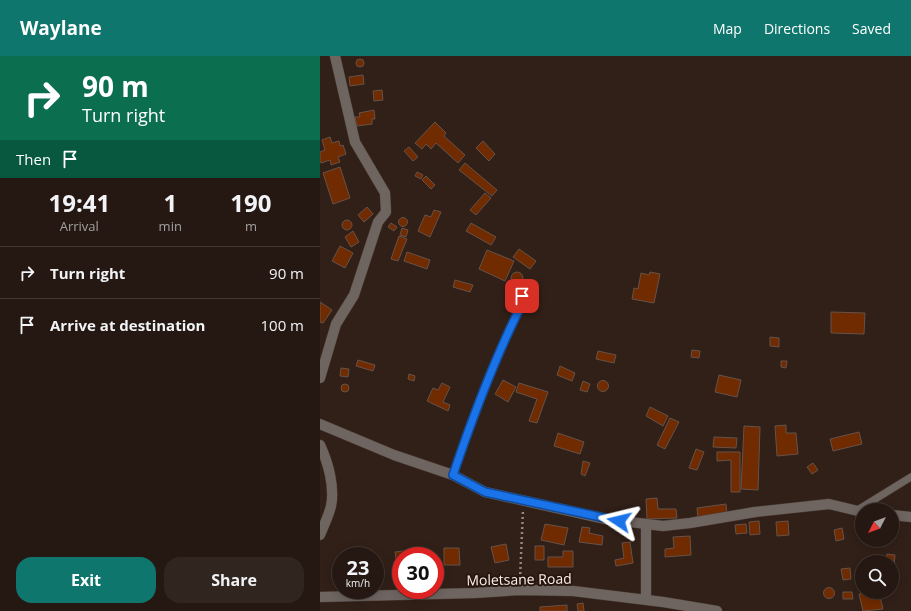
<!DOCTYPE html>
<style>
body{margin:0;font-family:"Open Sans",sans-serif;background:#312520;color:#f1f3f6;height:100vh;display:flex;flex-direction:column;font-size:15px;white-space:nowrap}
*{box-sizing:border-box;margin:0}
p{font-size:13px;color:#a3a09f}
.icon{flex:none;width:22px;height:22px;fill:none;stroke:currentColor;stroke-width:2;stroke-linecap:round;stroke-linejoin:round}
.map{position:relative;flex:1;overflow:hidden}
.side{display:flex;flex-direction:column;background:#251812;width:320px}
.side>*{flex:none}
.top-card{background:#0b6e4f;color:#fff;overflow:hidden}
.needle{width:26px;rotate:228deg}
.tools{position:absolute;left:535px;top:447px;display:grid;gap:8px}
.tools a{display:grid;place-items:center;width:44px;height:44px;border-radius:50%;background:#251812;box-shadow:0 2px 10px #0003,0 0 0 1px #423732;font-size:20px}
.speed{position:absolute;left:12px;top:491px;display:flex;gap:8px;font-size:20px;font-weight:700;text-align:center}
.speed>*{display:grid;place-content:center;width:52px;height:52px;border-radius:50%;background:#251812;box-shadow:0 2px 10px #0003,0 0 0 1px #423732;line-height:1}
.speed small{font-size:10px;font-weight:400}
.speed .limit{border:6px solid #d22;background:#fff;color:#111}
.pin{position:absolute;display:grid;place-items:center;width:34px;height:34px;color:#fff;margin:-17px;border-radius:8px;box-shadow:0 2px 6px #0006}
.me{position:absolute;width:44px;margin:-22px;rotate:280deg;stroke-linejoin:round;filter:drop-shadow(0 0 3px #0008)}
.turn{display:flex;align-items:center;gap:14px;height:84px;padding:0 16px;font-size:18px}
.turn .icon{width:52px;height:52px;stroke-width:2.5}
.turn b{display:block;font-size:28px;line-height:34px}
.then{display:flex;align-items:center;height:38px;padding:0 16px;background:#0003;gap:8px;font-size:15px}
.eta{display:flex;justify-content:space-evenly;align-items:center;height:68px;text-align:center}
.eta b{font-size:24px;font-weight:700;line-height:28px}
.cta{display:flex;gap:8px;margin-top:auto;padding:8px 16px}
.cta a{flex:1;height:46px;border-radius:16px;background:#0f766e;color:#fff;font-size:16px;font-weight:700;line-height:46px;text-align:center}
.cta a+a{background:#312520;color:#f1f3f6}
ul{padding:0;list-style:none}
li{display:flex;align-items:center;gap:12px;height:52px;padding:0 16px;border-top:1px solid #423732}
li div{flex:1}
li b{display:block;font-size:15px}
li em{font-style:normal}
header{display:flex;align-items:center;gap:24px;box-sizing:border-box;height:56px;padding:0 20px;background:#0f766e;color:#fff}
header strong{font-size:19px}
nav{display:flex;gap:22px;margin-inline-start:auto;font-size:14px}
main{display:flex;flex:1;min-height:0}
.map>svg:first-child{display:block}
.building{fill:#702b00;stroke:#665249}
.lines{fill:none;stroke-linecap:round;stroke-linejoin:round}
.lane-casing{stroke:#4e3d36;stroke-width:8}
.street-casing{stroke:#4e3d36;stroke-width:11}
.path{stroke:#958780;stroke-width:2.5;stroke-dasharray:2 3;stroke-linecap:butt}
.lane{stroke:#6e6561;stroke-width:7}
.street{stroke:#6e6561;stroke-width:10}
.route-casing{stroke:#114b97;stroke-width:10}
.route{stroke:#1a73e8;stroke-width:7}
.labels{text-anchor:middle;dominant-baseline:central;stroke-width:4;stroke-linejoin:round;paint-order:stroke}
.street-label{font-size:14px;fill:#fdf1eb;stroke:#27160f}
</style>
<header>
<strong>Waylane</strong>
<nav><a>Map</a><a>Directions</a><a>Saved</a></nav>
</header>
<main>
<section class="side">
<div class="top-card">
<div class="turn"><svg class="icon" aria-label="right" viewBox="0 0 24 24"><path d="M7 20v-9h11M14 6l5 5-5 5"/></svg><div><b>90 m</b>Turn right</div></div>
<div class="then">Then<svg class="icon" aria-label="arrive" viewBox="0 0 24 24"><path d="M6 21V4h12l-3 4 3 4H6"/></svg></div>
</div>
<div class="eta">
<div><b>19:41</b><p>Arrival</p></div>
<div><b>1</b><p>min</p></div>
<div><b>190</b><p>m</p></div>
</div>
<ul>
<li><svg class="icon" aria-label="right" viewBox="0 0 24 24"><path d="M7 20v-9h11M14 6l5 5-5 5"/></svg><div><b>Turn right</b></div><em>90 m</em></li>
<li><svg class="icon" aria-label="arrive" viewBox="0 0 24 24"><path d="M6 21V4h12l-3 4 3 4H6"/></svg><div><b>Arrive at destination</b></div><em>100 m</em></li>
</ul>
<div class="cta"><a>Exit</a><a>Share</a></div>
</section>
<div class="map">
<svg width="591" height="555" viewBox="0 0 591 555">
<rect width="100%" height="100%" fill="#312018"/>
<path class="building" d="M36 7a4 4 0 1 1 8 0a4 4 0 1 1-8 0Z
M43,19l1,9 -14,2 -1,-9z
M62,34l1,10 -9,1 -1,-10z
M54,54l1,9h-3v5l-15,2 -2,-9h5l-1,-4z
M115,66l11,11 -2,3 21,19 -7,8 -22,-20 -5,6 -5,-5 -4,5 -7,-6z
M10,81l2,6 7,-2 1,5 3,-1 3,9 -8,3 2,5 -9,3 -1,-5 -9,3 -1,-2v-9l5,-2 -3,-10z
M163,85l12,13 -6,7 -13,-13z
M89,91l9,10 -5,4 -9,-10z
M145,107l32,27 -5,6 -33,-26z
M20,111l10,31 -17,6 -10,-31z
M97,116l6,3 -2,4 -6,-3z
M106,120l9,9 -4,4 -9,-9z
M165,137l6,5 -15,17 -6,-5z
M47,151l6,7 -9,8 -6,-7z
M114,154l7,2 -11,25 -12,-6 7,-16 6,2z
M78.5 166a4.5 4.5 0 1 1 9 0a4.5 4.5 0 1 1-9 0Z
M22 169a5 5 0 1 1 10 0a5 5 0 1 1-10 0Z
M71,167l6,4 -3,4 -6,-4z
M151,167l25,14 -5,8 -25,-14z
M82,172l6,2 -2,7 -6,-2z
M33,175l6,11 -8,5 -6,-10z
M79,180l8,3 -9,22 -7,-2z
M20,190l13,7 -8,15 -13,-7z
M199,193l17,12 -6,8 -17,-12z
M167,194l27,11 -9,20 -26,-12z
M87,196l23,8 -3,9 -23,-8z
M330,216l10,2 -6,29 -22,-4 2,-11 4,1 3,-16 8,2z
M191 222a6 6 0 1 1 12 0a6 6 0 1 1-12 0Z
M135,224l18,5 -3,7 -17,-5z
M0,246l12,8 -9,13 -3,-1z
M511,256l34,1 -1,21 -33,-1z
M450,281l9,1v9l-9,-1z
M372,294l8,1 -1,7 -8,-1z
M278,295l18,4 -2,8 -18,-4z
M38,304l17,5 -2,6 -17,-5z
M461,305h6l-1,7 -5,-1z
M240,310l15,7 -3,8 -15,-6z
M21,312l8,1 -1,8 -8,-1z
M89,318l6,2 -1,5 -6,-2z
M399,319l22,5 -4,17 -22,-5z
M183,324l13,7 -8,15 -13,-8z
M277.5 330a5.5 5.5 0 1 1 11 0a5.5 5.5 0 1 1-11 0Z
M263,325l7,3 -3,8 -7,-2z
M122,327l8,4 -7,15 7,3 -2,6 -21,-10 6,-13 5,2z
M199,327l29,9 -11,31 -8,-2 8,-22 -21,-7z
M21 332a4 4 0 1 1 8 0a4 4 0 1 1-8 0Z
M330,351l18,9 -5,10 -17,-10z
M350,362l9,4 -14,27 -8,-4z
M466,369v8h10l2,21 -21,2 -2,-30z
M424,370l16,1 -2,63 -17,-1z
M539,376l3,12 -29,7 -3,-12z
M238,377l26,9 -4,12 -26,-8z
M394,381l23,1 -1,10 -23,-1z
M376,393l8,3 -7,18 -8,-2z
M397,396h23v40h-9v-32l-14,1z
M263,405l7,2 -5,13 -4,-2z
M493,407l5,7 -6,4 -5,-7z
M337,442l1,11h18l1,9 -30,1 -1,-20z
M406,448l1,11 -29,4 -1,-11z
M439,465l1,13 -10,1 -1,-13z
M468,465l1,14 -12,1 -1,-14z
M225,468l23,4 -4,17 -23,-5z
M426,468l1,9 -11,1 -1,-9z
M262,471l8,1 -1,5 14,3 -1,9 -23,-3z
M522,472l2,11 -8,2 -2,-11z
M370,480l1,19 -26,2v-8l9,-1 -1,-11z
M310,486l3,21 -17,3 -1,-6 9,-2 -2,-15z
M186,488l3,16 -14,3 -4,-16z
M215,490h9v14h-9z
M124,492h15l1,17h-16z
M90,494l1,6h-10v11h-4l-2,-15z
M243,495h10v16h-25v-10h15z
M31,497h14v3h-14z
M567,498l8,1 -2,22 -1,-15h-6z
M530,512l1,11 -8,1 -2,-11z
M503.5 537a5.5 5.5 0 1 1 11 0a5.5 5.5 0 1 1-11 0Z
M523,536h9l1,7h-10z
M547,536h12l4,17 -20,2 -4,-17z
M263,547l1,8h-6l-1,-7z
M247,549v6h-27v-4z"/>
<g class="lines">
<g class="lane-casing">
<path id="lane" d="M133,419c20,-59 41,-116 69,-171v-8
M536,455l55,-34"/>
</g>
<g class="street-casing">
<path id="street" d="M0,322l16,-54 18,-29 24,-73 8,-10 -1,-19 -30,-51 -20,-86
M0,368l74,31 59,20 32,17 120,27 58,7 27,-3 65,-11 74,-8 33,8
M0,389c8,17 15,42 11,61 -2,9 -7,19 -11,29
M572,459l19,2
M0,541l155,-4 44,-3 54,1 90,11 54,9
M326,544v-75"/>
</g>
<path class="path" d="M200,523l3,-69"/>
<use href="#lane" class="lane"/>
<use href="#street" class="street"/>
</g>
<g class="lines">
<g class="route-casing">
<path id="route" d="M202,240v8c-28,55 -49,112 -69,171l32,17 134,29"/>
</g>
<use href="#route" class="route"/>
</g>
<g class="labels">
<g class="street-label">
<text transform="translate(199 523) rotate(-1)">Moletsane Road</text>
</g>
</g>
</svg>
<div class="tools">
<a><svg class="needle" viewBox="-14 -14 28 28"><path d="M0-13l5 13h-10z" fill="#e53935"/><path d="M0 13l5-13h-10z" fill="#a3a09f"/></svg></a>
<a><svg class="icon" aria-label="search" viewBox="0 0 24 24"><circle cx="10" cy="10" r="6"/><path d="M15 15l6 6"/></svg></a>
</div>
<div class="speed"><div>23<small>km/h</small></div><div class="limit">30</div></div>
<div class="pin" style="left:202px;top:240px;background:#d93025"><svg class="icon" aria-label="arrive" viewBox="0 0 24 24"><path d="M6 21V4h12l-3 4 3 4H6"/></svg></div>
<svg class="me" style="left:299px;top:465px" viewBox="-20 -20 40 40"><path d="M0-17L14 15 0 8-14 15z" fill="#1a73e8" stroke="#fff" stroke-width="4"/></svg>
</div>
</main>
